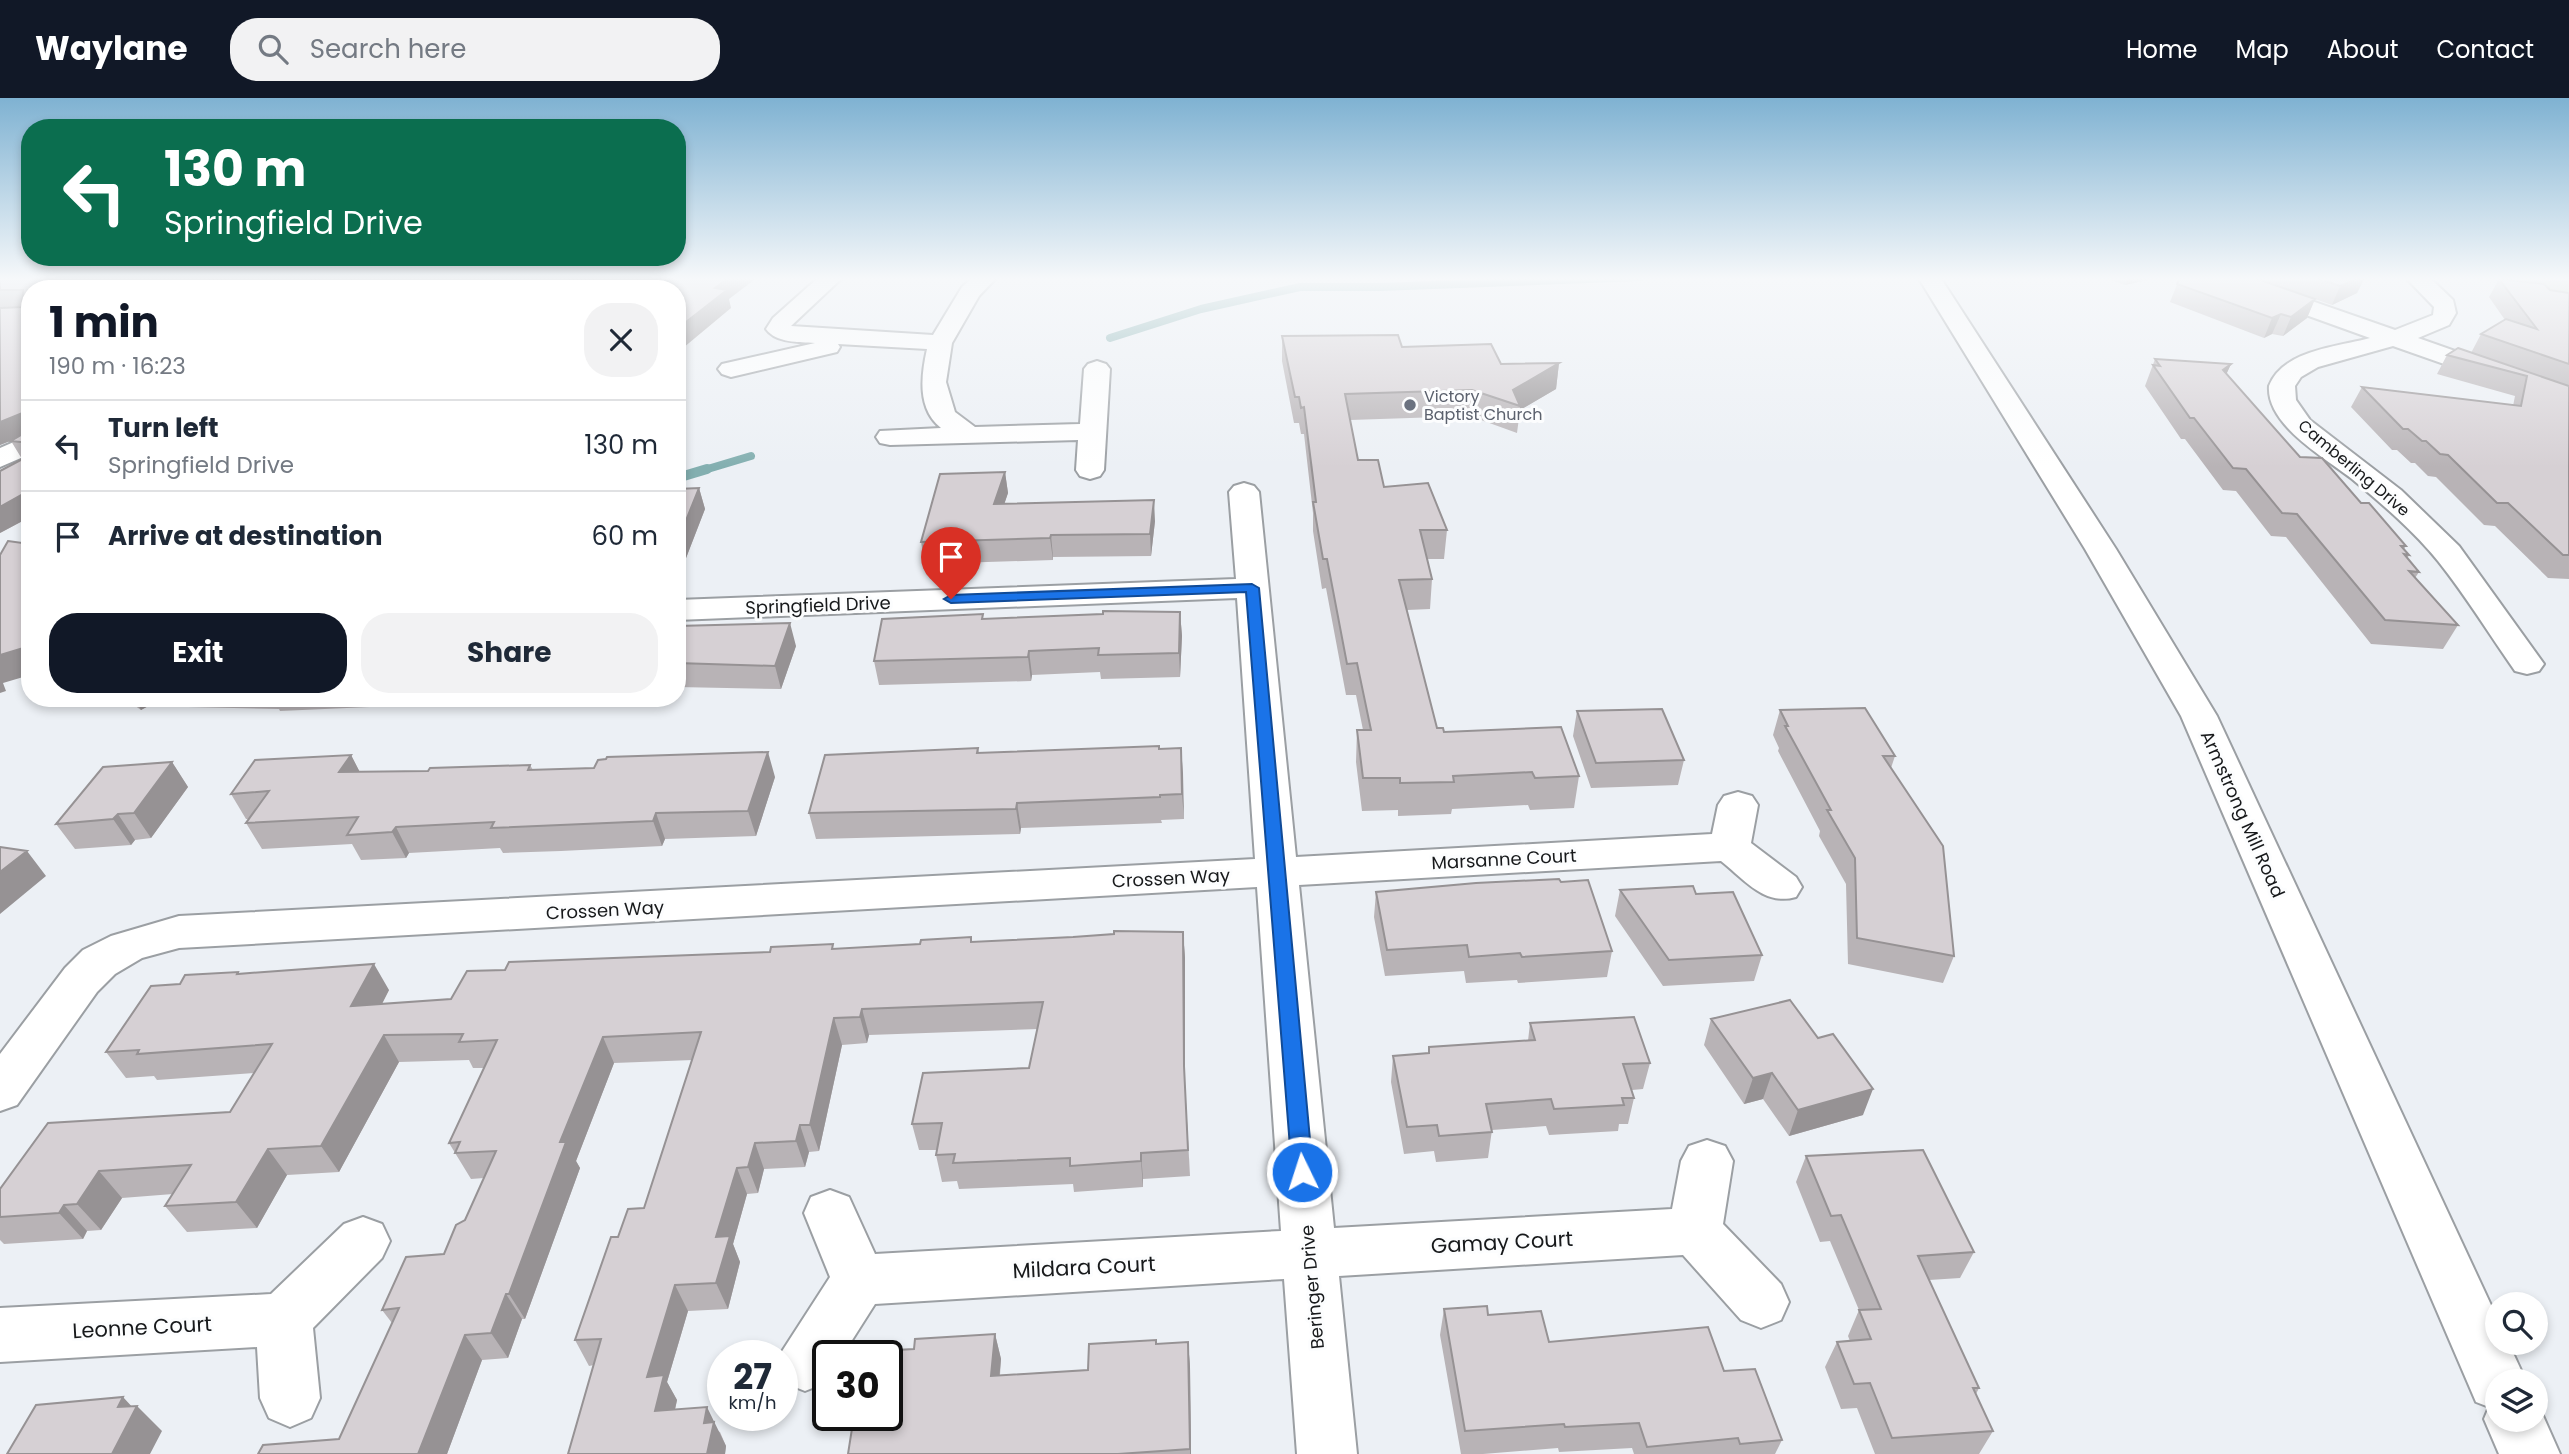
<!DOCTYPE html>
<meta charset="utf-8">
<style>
body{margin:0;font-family:Poppins,sans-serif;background:#f2f2f3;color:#1f2937;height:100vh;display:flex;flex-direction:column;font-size:26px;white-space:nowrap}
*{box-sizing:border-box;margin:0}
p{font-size:23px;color:#747a83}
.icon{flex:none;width:38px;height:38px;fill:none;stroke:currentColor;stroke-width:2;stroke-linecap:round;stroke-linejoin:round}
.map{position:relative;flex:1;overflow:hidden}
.panel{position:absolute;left:21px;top:182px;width:665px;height:427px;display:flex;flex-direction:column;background:#fff;border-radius:28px;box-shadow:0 4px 10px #0003}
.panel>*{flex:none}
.banner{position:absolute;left:21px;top:21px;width:665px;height:147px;border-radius:28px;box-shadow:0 4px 10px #0003;background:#0b6e4f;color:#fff;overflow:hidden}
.fabs{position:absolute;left:2485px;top:1194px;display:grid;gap:14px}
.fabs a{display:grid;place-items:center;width:63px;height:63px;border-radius:50%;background:#fff;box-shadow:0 4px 10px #0003;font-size:35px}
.speed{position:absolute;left:707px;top:1242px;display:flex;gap:14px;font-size:35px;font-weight:700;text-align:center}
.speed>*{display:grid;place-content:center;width:91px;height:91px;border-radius:50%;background:#fff;box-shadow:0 4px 10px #0003;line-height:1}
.speed small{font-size:18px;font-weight:400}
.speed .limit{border:4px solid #111;border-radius:10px;background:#fff;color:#111}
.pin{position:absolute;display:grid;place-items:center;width:60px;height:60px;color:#fff;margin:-72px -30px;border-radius:50% 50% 50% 0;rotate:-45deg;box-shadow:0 0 7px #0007}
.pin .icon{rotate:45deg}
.me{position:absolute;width:77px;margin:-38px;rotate:356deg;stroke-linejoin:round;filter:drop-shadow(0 0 5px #0008)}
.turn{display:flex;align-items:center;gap:24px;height:147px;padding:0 28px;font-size:32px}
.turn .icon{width:91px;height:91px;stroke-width:2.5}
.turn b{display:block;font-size:49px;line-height:60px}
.round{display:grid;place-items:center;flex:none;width:74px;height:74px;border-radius:28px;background:#f2f2f3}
.overview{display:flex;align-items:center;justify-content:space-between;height:119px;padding:0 28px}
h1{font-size:42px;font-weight:700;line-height:52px;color:#111827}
.action{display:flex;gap:14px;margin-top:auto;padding:14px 28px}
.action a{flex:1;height:80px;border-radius:28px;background:#111827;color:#fff;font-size:28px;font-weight:700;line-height:80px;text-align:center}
.action a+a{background:#f2f2f3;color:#1f2937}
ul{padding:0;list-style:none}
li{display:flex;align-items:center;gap:21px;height:91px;padding:0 28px;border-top:2px solid #e0e1e3}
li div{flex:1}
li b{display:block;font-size:26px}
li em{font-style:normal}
header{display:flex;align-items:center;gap:42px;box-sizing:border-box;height:98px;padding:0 35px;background:#111827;color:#fff}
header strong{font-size:33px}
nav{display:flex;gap:38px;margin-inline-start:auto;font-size:24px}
.search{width:490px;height:63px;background:#f2f2f3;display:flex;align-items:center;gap:18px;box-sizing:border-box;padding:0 24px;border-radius:28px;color:#747a83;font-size:26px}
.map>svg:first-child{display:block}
.green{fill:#c0cab5}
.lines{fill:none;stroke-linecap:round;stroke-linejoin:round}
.stream-far1{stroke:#83afb0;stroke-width:8}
.stream{stroke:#83afb0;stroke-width:10}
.minor-casing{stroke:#9b9fa3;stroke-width:4}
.tertiary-casing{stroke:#9b9fa3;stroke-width:4}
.minor{fill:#fff;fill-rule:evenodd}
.tertiary{fill:#fff;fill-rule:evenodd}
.wall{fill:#b8b3b6}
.shaded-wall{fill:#969294}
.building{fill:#d6d0d4;stroke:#969294;stroke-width:2}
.route{fill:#1a73e8;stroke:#114b97;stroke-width:2}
.worship-dot{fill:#6b7280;stroke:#fcfdfe;stroke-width:2.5}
.labels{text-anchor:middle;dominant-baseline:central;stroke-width:6;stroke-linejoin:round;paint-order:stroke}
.far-worship-label{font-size:16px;fill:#5b616d;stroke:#fcfdfe;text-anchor:start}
.far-street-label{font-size:16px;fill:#17191b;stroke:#fcfdfe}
.street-label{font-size:18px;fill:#17191b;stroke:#fcfdfe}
.near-street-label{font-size:21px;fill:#17191b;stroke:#fcfdfe}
</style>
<header>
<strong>Waylane</strong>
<div class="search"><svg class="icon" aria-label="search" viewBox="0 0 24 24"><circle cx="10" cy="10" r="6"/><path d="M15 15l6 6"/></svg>Search here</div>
<nav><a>Home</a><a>Map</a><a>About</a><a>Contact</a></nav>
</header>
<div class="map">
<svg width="2569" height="1356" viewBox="0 0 2569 1356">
<rect width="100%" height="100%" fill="#ecf0f5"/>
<path class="green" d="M2500,179h69v38z"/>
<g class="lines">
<path class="stream-far1" d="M1110,240l91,-29 99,-22h79l262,-10
M701,373l50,-15"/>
<path class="stream" d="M677,380l30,-9"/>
<g class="minor-casing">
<path id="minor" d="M327,179h28l-17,12h-28z
M641,179h25l-13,12h-25z
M819,179h24l-52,49 142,9 29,-48 11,-10h24l-18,19 -27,47 -6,39 9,30 20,15 105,-3 4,-55 4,-5 9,-3 9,3 4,5 -6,101 -4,6 -10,3 -10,-3 -4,-6 2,-30 -188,5 -10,-2 -4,-6 4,-6 61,-3c-24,-19 -20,-52 -14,-79l-89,-5 2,3 -3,5 -106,25 -9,-3 -4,-5 4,-5 93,-21c-16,-1 -39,0 -49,-14l7,-11z
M2211,179h32l152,53 38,-15 1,-8 -29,-30h24l24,23 3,13 -7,12 -31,13 151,53v17l-176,-62 -75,21 -17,10 -6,9 1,14 14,20 91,70 58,56 85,118 -5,7 -12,3 -12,-3c-26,-37 -49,-75 -77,-110 -25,-31 -56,-57 -86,-82 -27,-21 -86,-54 -83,-93 14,-36 68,-39 101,-48l-156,-56z
M30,337v19l-30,13v-19z
M1244,385l10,3 5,6 37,365 416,-23 6,-29 6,-9 14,-4 14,4 6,9 -7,38 45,34 6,10 -6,10c-32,9 -51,-17 -75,-36l-422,24 35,343 338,-19 9,-48 8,-15 18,-6 18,6 8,15 -10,63 58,60 8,18 -8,18 -20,8 -20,-8 -58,-65 -344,21 18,178h-60l-13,-175 -409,25 -33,52h-14l-3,27 -20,8 -20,-8 -3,-27h-3l51,-79 -26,-64 7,-16 19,-7 19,7 26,57 406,-23 -24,-344 -1078,61 -37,10 -27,16 -18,18 -80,113 -17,6v-57l65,-86 18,-18 28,-14 68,-20 1076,-57 -18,-261 -560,22v-20l559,-21 -7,-87 5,-6z
M363,1119l19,7 8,17 -8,17 -69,70 7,70 -9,20 -21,9 -21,-9 -9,-20 -3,-51 -257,15v-54l271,-14 73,-70z"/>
</g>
<g class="tertiary-casing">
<path id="tertiary" d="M1918,179h22l176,272 101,167 280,602v24h11l18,39h-29v38h39v-19l24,54h-61l-15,-35 5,-12 -13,-5 -295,-686 -96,-167z"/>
</g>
<use href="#minor" class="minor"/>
<use href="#tertiary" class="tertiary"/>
</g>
<path class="wall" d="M0,179h323l-10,7 -84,4 -199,1v228l-30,16 22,-74 -11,-18 4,-2 -15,6z
M2103,179h57l-35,8z
M2180,179h185l-8,16 -25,12 -17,-6 -8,19 -24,18 -11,-2 -8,4 -94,-36z
M2499,181l51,11 19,3v286l-21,-1 -53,-52 -11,-1 -48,-48 -8,-1 -13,-13h-4l-14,-13h-5l-41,-43 11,-20 151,19 2,-10 -78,-22 10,-19 24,-2 10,-19 24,-14 -16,-23z
M1282,238l120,11 99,17 58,-1 -3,26 -36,21 -3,23 -47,-17 -120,4 8,40 26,27 63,43 -3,29h-17l5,20 -2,30 -23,1 30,118 7,4 135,44 -5,32 -44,2 -2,-5 -76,4 -1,5 -53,2v-6l-36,1 -6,-49 1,-32h6l-7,-35h-10l-20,-107 -4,1 -9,-58v-18l-9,-79h-3l-2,-11h-5l-12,-62z
M2155,261l76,5 -5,10 74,83 61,46 45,43 -2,3 5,6 -2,4 12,13 -4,6 43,47 -15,24 -72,-5 -85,-107 -15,-1 -35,-45 -13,-1 -38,-51h-4l-36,-53z
M1005,374l3,21 -4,11 151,17 -4,35 -98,1v3l-128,4 -4,-22z
M699,390l6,21 -24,62h-4v-82z
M1180,514l2,24 -2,41 -79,2 -1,-7 -68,3 -1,6 -152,4 -5,-24 110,-42 119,-5z
M677,528l119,20 -15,43 -104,-2z
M124,600h39l-22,12z
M183,600h235l-4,7 -134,6 -1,-2 -91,-2z
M508,600h36l-36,2z
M1780,612l115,46 -4,12 63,188 -11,27 -95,-19 -2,-80 -27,-48 1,-5 -42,-80 1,-3 -6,-13z
M1577,613l107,49 -6,25 -87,3 -18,-52z
M978,650l1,5 202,-5 3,71 -23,1 1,3 -141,5 -1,6 -204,5 -7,-26z
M351,657l8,16h69l102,-6 3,5 242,7 -19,59 -91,3 -3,7 -101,5 -58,2 -3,-5 -91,5 -3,5 -45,2 -9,-16 -90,5 -16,-26 4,-4h-4l-15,-25z
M172,664l16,25 -37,51 -16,2 -4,5 -56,4 -19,-25z
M1561,784l51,69 -5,26 -89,6 -1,-3 -51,3 -2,-12 -79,5 -11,-59 2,-25z
M1620,792l76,4 66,61 -8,26 -91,5 -48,-70z
M1183,834l2,26v134l5,84 -47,3v8l-69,5 -1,-8 -114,5 -2,-8 -15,1 -6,-27 1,-5h-18l-7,-26 117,-56 9,-39 -169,6 -2,8 -25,2 -23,106 -10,1 -4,15 -41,2 -6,24 -11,1 -14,50 7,18 -12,47 -40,2 -21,71 10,18 -2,10 45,22 6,14 -1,8h-157l26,-89 -5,1 -14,-26 43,-103 26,-29 49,-148 -79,3 -38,98 4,7 -55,151h-3l-14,39 -26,2 -35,94h-189l81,-15 53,-116 -10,-13 62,-56 21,-34 19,-42 -13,1 -22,-36 36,-75h-12l-4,-8 -70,2 -60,110 -52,3 -30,53 -70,4 -22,-26 8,-12 -51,4 -21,32 -14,1 -4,8 -79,5 -4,-4v-51l230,-77 24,-39 -97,7 -3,-4 -28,2 -20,-26 74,-68 60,-10 149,16 -7,14 69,-5 54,-29 265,-18z
M1711,921l152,96 -74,21 -26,-37 -19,5 -40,-59z
M1530,925l120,40 -7,26 -11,1 2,8 -6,26h-9l-1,7 -69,4 -3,-9 -54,4 -4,28 -52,4 -2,-11 -30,3 -13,-72 2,-26 35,-3 1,-6 99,-6z
M1806,1058l168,96 -14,26 -31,2 50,108 -3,6 17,37 -14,23h-104l-18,-46 -16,1 -16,-42 12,-25 13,-1 -2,-5 11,-26 -29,-69 -10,1 -24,-60z
M1444,1211l44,6 61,27 175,29 58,69 -7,14h-141l-2,-6 -73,4 -1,-4 -75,6h-22l-21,-119z
M995,1236l6,25 -1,16 88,-5 68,-30 1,4 31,-2 2,25 1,87h-343l41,-56 25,-49z"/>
<path class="shaded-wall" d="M214,179h10l5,11 -1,1h-30z
M310,179h13l-10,7z
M573,179h28l-16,12h-28z
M730,179h28l-29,22 2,9 -54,45v-24l38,-41z
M2128,179h32l-35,8z
M2360,179h5l-8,16 -25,12 8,-19z
M2315,201l-8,19 -24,18 8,-19z
M2281,216l-9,20 -8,4 8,-20z
M1559,265l-3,26 -36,21v-4l-7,-16z
M2231,266l-9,20 1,-14z
M20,316l10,19 -30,12v-23z
M1005,374l3,21 -11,33 -3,-22z
M699,390l6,21 -24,62 -4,-14v-14z
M30,392v27l-30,16v-26z
M1154,402l1,21 -4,35 -1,-22z
M1051,437l2,22v3l-3,-22z
M1180,514l2,24 -2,41 -1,-24z
M790,525l6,23 -15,43 -6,-23z
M30,548v29l-27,8 3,8 -6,2v-38z
M1029,553l3,24 -1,6 -3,-24z
M134,600h29l-22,12z
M411,600h7l-4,7z
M1181,650l2,25 1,46 -2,-25z
M768,654l7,25 -19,59 -8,-25z
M351,657l13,25 -25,-8z
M172,664l16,25 -37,51 -17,-25z
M1017,705l4,25 -1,6 -4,-25z
M656,715l9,26 -3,7 -9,-25z
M118,716l17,26 -4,5 -18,-26z
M396,729l13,26 -3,5 -14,-26z
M27,753l19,25 -46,38v-42z
M1183,834l2,26v134l5,84 -6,-110z
M374,866l15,26 -22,43 -16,-27z
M862,911l7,26 -2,8 -7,-26z
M834,920l8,27 -23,106 -9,-26z
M384,937l15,27 -60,110 -18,-26z
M603,939l11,26 -38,98 4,7 -55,151 -16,-25 51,-152z
M1772,975l-9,26 -19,5 9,-26z
M1873,991l-10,26 -74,21 9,-26z
M800,1027l9,27 -4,15 -9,-26z
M755,1045l9,26 -6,24 -10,-26z
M268,1051l19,26 -30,53 -21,-26z
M1141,1055l2,26v8l-2,-26z
M737,1070l10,26 -14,50 7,18 -12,47 -12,-26v-46z
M99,1073l23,27 -21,32 -24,-26z
M64,1107l23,26 -4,8 -24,-26z
M675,1187l13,26 -21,71 10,18 -8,36 -14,-25 -8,-34z
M506,1196l16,25 -14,39 -17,-25z
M995,1236l6,25 -4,42 -6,-25z
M465,1237l17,25 -35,94h-29z
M1188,1244l2,25 1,87h-1v-5z
M123,1299l12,13 2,-4 25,25 -12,23h-38l6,-47z
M707,1309l19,39 -1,8h-18l-3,-31z"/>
<path class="building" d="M0,179h214l-16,12h-168v154l-19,-2 10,-6 -1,-21 -20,8v-114l22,-1 1,-17h-23z
M356,179h217l-16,12h-222z
M673,179h57l-15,11 12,2 -50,39v-40h-20z
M2180,179h72l63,22 -24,18 -10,-3 -9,4 -95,-34z
M2313,179h47l-20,9z
M2499,181l45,5 6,6 19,3v71l-88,-30 25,-15 31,10z
M1398,237l4,12 89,-3 10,20 58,-1 -46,27 7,16 -48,-16 -127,4 13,66h20l6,27 44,-4 19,47h-27l12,49 -33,1 38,148h6l1,4 117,-5 18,49 -44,2 -3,-6 -79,4 1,6 -54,1v-5h-37l-6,-48h14l-14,-67 -10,1 -20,-105h-4l-10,-57h3l-12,-95 -3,1 -2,-11h-4l-13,-61z
M2458,250l111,38v169h-6l-55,-52h-11l-49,-48 -8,-1 -14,-13h-4l-14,-12h-5l-41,-42 159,19 6,-30 -80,-21z
M2155,261l76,5 -8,6 77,87 22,1 39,45h8l37,43h-5l8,9 -5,-1 15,18 -10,-1 49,54 -73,-5 -88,-106 -15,-1 -36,-44 -13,-1 -39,-50h-4l-37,-53 7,1z
M30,357v35l-30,17v-36z
M1005,374l-11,32 160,-4 -4,34 -99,1 -1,3 -129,4 19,-68z
M699,390l-22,55v-54z
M8,443l22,3v102l-30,9v-100z
M1103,513l77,1 -1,41 -81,2 1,-7 -70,3 -1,6 -154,4 8,-42 101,-5 -1,5 121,-5z
M790,525l-15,43 -98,-3v-37z
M1865,610l30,48h-12l60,90 11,110 -97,-18 -2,-80 -28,-48h4l-46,-84h3l-8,-16z
M1662,611l22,51 -88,3 -19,-52z
M1159,648v3l22,-1 1,46 -22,1v2l-143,6 -1,6 -207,4 16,-58 153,-7 -1,5z
M768,654l-20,59 -92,2 -3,8 -162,7 3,-6 -98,5 -4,5 -45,3 11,-18 -112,6 23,-32 -38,3 24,-34 96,-5 -12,17 89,-1 2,-3 100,-3 -2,5 66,-2 4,-8 8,-1 1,-2z
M172,664l-38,51 -16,1 -5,5 -57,5 47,-57z
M0,749l27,4 -27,21z
M1559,781l2,3 27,-2 24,71 -90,6 -2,-4 -51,4 -2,-12 -80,5 -11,-58 100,-9z
M1693,788l3,8 37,-2 29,63 -93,5 -49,-70z
M1114,833l69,1 1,134 4,84 -47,3v8l-71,5v-8l-117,5 2,-9 -19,1 6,-32 -30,1 11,-51 106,-5 14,-66 -181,7 -2,8 -26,1 -24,107h-10l-4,16 -41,2 -7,24 -11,1 -21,69 14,-1 -14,47 -41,2 -28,92 17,-2 -9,36 52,-4 -3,16 10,-1 -7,32h-139l33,-115 -26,1 36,-103h7l10,-28 16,-1 57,-176 -98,5 -43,105h6l-57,152h-3l-15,39 -26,2 -47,119h-160l5,-9 76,-6 60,-131 -17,2 24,-53 38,-3 12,-29 9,-5 31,-69 -41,2 5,-11 -11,1 48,-103 -38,2 4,-8 -79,1 -63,111 -53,3 -32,53 -71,4 26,-41 -92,6 -22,33 -13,1 -5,8 -59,4v-28l48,-66 182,-11 42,-68 -135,10 2,-4 -33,2 45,-66 29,-2 5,-9 53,-3 -1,2 137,-10 -23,42 100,-7 16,-28 38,-1 4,-8 261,-10 1,-5 62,-3 -1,5 88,-5 1,-4 50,-3v5l102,-5 41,-3z
M1790,902l28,38 15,-4 40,55 -75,21 -26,-37 -19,5 -42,-59z
M1634,919l16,46 -27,1 11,34h-12l2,7 -70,4 -3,-10 -65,5 6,28 -53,4 -2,-11 -30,2 -14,-71 36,-3v-6l106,-7 -5,-17z
M1923,1052l51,102 -56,4 61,132h-6l20,43 -101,7 -22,-55 -16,1 -17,-42 34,-3 -12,-29 22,-1 -40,-94 -10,1 -25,-60z
M1487,1208l1,9 53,-4 8,31 159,-15 16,44 31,-2 27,71 -42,4 -2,-6 -91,9 -8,-24 -74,4 -1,-3 -99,7 -21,-122z
M995,1236l-4,42 97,-6 1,-26 67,-4v4l32,-2 2,107 -72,5h-270l6,-38h33v-18h2l7,-48 18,-1 1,-10z
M123,1299l-5,10 19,-1 -25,48h-105l29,-49z"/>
<linearGradient id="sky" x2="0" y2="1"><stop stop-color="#7fb2d2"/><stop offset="0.49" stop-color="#f6f8fa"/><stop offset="1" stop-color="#f6f8fa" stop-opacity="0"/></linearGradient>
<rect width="2569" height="369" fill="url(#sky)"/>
<path class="route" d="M1252,486l7,4 54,584 -3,7 -8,2 -7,-2 -3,-7 -46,-580 -295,11 -7,-4 7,-4z"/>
<circle class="worship-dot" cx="1410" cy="307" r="7"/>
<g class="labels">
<g class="far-worship-label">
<text x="1424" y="298">Victory<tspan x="1424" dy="18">Baptist Church</tspan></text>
</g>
<g class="far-street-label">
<text transform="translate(2354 370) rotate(40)">Camberling Drive</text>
</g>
<g class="street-label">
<text transform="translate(818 507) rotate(-2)">Springfield Drive</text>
<text transform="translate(2243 716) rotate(66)">Armstrong Mill Road</text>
<text transform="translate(1504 761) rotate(-3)">Marsanne Court</text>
<text transform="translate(1171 780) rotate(-3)">Crossen Way</text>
<text transform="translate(605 812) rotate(-3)">Crossen Way</text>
<text transform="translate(1312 1189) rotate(-95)">Beringer Drive</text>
</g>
<g class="near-street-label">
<text transform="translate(1502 1144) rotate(-3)">Gamay Court</text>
<text transform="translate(1084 1169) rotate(-3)">Mildara Court</text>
<text transform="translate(142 1229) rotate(-3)">Leonne Court</text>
</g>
</g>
</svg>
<div class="fabs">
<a><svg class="icon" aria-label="search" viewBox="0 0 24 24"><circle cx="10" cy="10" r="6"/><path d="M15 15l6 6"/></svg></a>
<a><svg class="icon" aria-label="layers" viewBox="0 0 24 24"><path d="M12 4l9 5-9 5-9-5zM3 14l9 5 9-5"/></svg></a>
</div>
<div class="speed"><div>27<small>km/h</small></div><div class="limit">30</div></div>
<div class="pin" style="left:951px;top:501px;background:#d93025"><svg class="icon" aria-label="arrive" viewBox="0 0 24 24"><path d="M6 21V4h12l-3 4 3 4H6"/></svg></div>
<svg class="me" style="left:1302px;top:1074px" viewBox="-20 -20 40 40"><circle r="17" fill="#1a73e8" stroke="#fff" stroke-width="3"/><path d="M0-11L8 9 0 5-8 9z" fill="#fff"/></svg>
<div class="banner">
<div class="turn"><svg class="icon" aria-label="left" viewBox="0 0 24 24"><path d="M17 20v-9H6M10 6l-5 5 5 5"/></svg><div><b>130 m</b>Springfield Drive</div></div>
</div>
<section class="panel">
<div class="overview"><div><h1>1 min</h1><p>190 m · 16:23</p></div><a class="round"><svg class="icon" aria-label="close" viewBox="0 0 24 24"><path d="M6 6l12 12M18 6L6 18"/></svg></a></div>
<ul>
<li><svg class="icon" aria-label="left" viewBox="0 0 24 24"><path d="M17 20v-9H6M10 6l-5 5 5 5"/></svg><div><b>Turn left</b><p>Springfield Drive</p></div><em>130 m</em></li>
<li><svg class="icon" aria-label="arrive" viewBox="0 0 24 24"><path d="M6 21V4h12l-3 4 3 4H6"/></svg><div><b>Arrive at destination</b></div><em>60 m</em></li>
</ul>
<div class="action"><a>Exit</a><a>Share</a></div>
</section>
</div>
